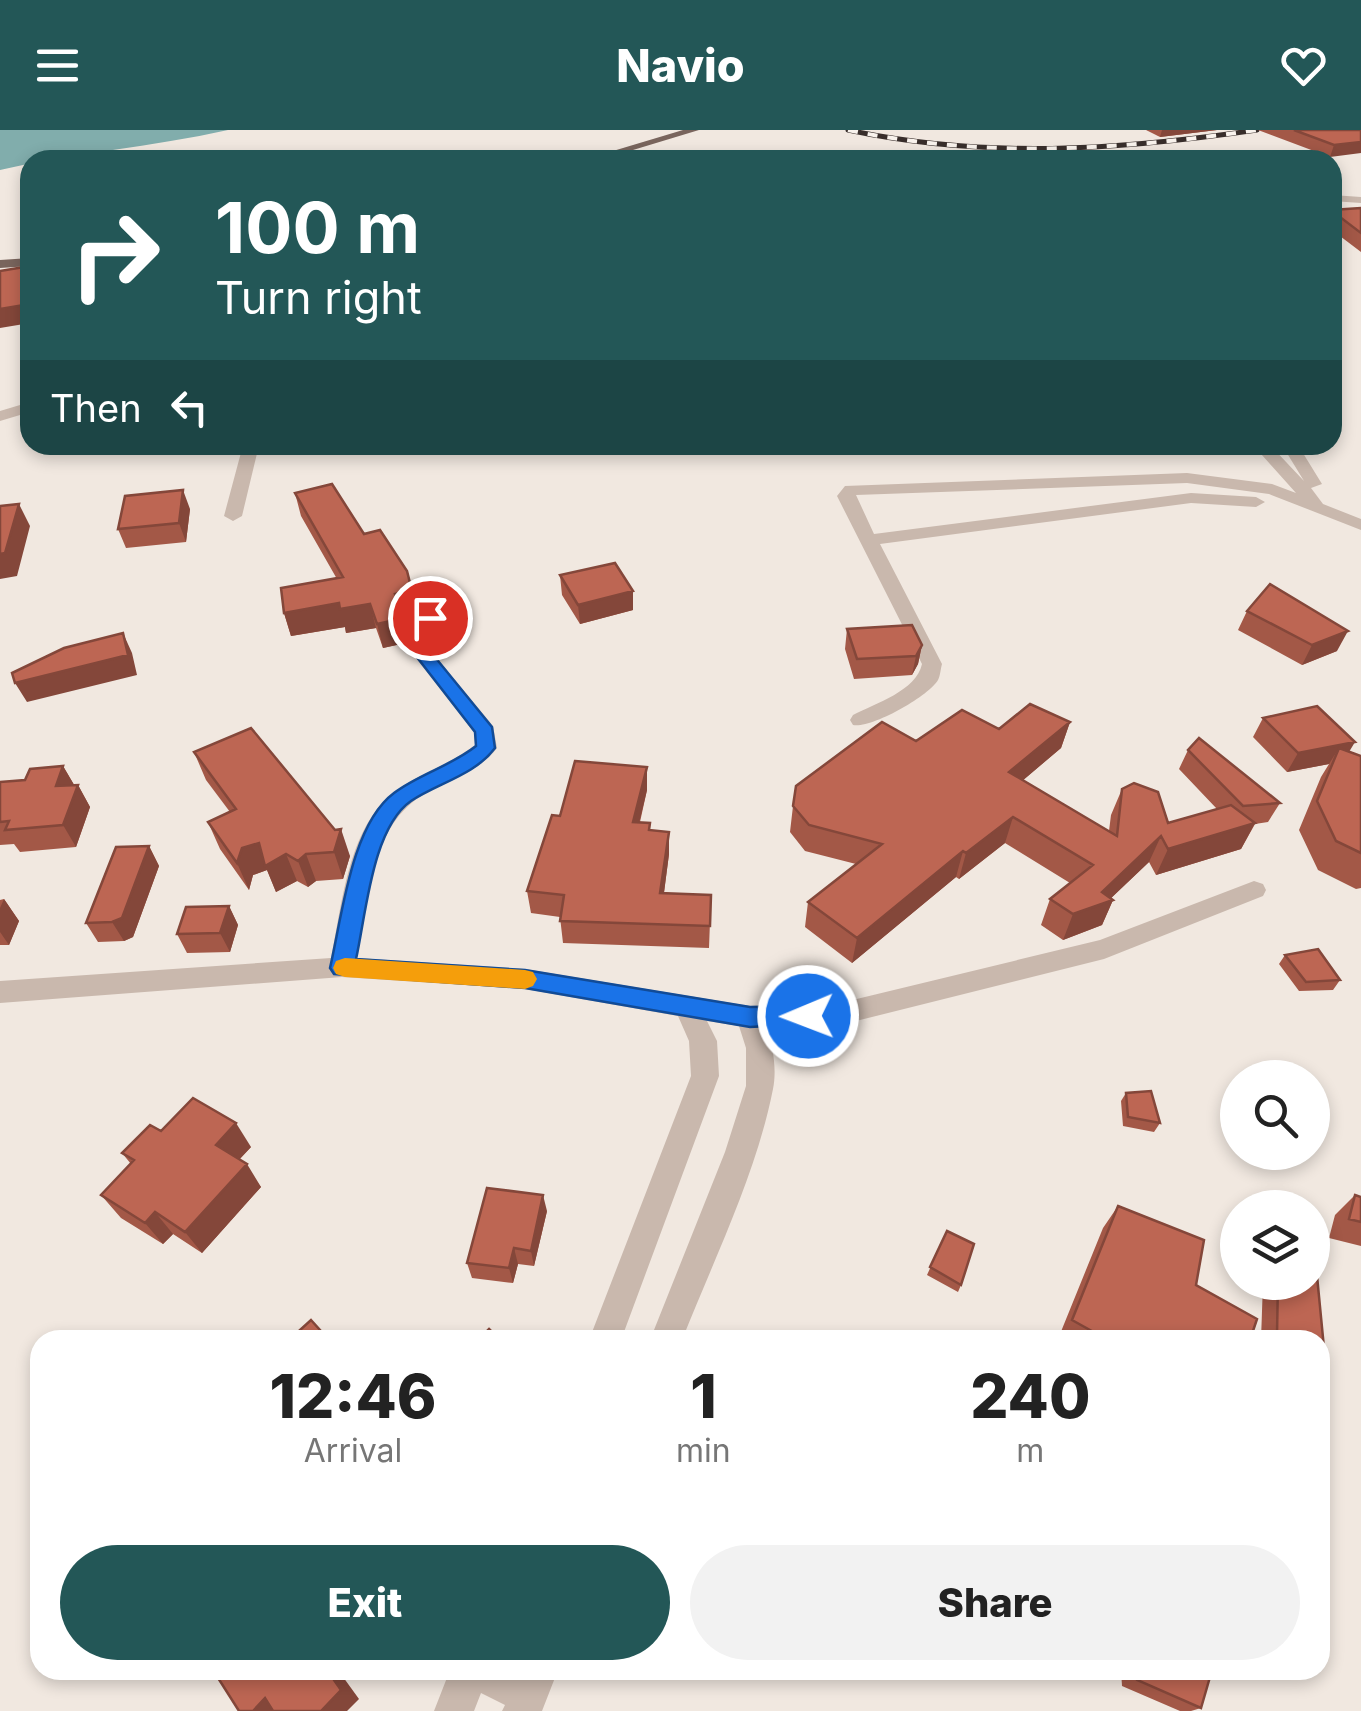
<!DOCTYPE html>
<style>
body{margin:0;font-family:Inter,sans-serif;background:#f2f2f2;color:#222;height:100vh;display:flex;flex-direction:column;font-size:38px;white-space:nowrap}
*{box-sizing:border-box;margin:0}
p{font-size:32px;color:#767676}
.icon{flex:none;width:55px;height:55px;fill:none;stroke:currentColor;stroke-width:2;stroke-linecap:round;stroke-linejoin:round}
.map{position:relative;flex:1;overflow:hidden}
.drawer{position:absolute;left:30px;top:1200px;width:1300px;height:350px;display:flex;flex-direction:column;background:#fff;border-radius:30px;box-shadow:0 5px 15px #0003}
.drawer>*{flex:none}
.guide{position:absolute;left:20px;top:20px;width:1322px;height:305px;border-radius:30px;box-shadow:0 5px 15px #0003;background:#235757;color:#fff;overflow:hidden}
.controls{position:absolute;left:1220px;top:930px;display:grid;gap:20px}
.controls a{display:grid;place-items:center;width:110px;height:110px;border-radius:50%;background:#fff;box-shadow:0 5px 15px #0003;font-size:50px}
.pin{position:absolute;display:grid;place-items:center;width:85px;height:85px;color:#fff;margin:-42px;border:5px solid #fff;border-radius:50%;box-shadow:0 2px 10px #0007}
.me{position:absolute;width:110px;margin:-55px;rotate:269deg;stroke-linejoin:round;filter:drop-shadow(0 0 8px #0008)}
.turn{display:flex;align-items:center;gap:35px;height:210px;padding:0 30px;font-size:45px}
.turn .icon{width:130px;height:130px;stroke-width:2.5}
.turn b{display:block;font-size:70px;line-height:85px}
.then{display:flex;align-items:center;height:95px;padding:0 30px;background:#0003;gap:20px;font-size:38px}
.eta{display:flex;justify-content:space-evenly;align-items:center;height:170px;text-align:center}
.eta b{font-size:60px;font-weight:800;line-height:70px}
.primary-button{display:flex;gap:20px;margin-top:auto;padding:20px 30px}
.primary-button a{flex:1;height:115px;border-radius:60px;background:#235757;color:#fff;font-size:40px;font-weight:800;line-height:115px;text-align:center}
.primary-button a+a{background:#f2f2f2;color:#222}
header{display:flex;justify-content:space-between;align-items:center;height:130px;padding:0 30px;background:#235757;color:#fff;font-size:45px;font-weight:800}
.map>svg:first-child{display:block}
.water{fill:#81adac}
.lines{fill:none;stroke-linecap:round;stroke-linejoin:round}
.minor{fill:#c9b8ad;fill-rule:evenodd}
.major{fill:#79655d;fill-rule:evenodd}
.rail-casing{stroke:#382e2b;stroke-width:5}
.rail{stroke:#f9f3ed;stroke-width:4;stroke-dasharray:10;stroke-linecap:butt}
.wall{fill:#a35847}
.shaded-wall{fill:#84473a}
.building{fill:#bd6653;stroke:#84473a;stroke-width:2.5}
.route{fill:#1a73e8;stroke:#114b97;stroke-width:2.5}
.slow{fill:#f59e0b}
</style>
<header><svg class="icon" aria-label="menu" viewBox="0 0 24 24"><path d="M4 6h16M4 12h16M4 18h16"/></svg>Navio<svg class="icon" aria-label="heart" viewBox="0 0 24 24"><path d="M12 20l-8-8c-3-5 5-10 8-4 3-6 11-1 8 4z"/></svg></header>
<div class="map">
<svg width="1361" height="1581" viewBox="0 0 1361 1581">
<rect width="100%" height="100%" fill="#f1e8e0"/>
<path class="water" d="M0,0h228c-76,17 -155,23 -228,40z"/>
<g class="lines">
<path class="minor" d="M1332,65l29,2v6l-29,-2z
M30,272v10l-30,9v-10z
M243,315h16l-17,71 -9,5 -9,-5z
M1253,315h17l34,36 -22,-36h16l24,39 -11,4 12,16 38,15v11l-92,-36 -82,-11 -331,12 18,39 317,-41 65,4 9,5 -9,5 -65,-4 -311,41 62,120c-1,3 -2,13 -4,16 -9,16 -67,49 -85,45l-3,-5 3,-5c23,-12 63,-24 69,-51l-85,-168 8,-10 342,-13 85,11 24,9z
M430,481l10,6 -5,39 58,70 4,22c-16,22 -48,32 -71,45 -56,31 -58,108 -69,165l168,11 225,37 86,-2 264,-64 154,-59 9,3 3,6 -3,6 -159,63 -268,67 -69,2c6,19 10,41 6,61 -17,86 -59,170 -91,251h-32l75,-188 21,-66v-38l-7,-22 -32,-5 10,20 2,35 -98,264h-32l102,-264 -2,-35 -11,-25 -153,-27 -183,-12 -342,26v-22l331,-23c12,-56 17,-136 69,-170 24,-16 52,-25 75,-43l-1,-13 -59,-75 5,-40z
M450,1540h108l-16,41h-40l3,-6 -24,-12 -7,18h-40z"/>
<path class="major" d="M683,0h16l-99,30h-17z
M30,128v8l-30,2v-8z"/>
<g class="rail-casing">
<path id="rail" d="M848,0c137,29 271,20 409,0"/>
</g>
<use href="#rail" class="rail"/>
</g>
<path class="wall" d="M1146,0h71l-57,7z
M1258,0h103l-31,27z
M1361,78v44l-29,-22v-20z
M295,363l122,122 -13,2 6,25 -27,6 -7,-20 -30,5 -1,-6 -54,9 -7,-23 53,-34 -36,-63z
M190,379l-4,33 -60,6 -8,-19z
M560,445l73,35 -53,14 -18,-29z
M1247,481l90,40 -35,14 -64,-35z
M847,499l75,16 -4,19 -6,11 -58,4 -9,-30z
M1263,588l98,38v132l-5,1 -38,-19 -19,-40 22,-53 8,-13 -42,8 -34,-35z
M1070,592l-9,26 -38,32 86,51 2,-16 11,-26 46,34 49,-14 -38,-40 9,-19 92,53 -12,19 -13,2 -14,25 -85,26 -7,-13 -38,36 2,2 -11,25 -39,15 -22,-15 9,-26 20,-16 -65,-40 -46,36 -3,-2 -104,86 -47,-36 3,-25 48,-38 -51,-13 -15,-19 3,-26 206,-77z
M194,622l156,104 -7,23 -27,2 -8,6 -11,-6 -21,11 -9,-22 -14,5 -4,15 -29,-41 -12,-27 22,-10 -24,-32z
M63,636l11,19h4l12,22 -14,40 -56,5 -6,-8 -14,1v-63l25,-2z
M647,637v23l-7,32 10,1v8l19,1v22l-5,39 47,2 -2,53 -146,-5 -3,-26 -29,-4 -4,-22 33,-75z
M149,716l10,20 -26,71 -9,4 -26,1 -12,-19z
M4,769l15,22 -10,24h-9v-45z
M229,776l9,19 -8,27 -43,1 -10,-19z
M1285,825l55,25 -7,10 -34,1 -20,-27z
M1126,963l34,30 -6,9 -31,-6 -2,-25z
M161,1001l90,16 -12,13 22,27 -59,66 -29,-19 -10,10 -42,-26 -20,-23 30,-31 -9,-11z
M1355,1065l6,2v49l-32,-8 6,-23z
M1118,1076l78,79 54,55 -192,-1 45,-111z
M547,1081l-13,55 -16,-2 -5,19 -41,-5 -5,-15z
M947,1101l14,54 -3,7 -31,-17z
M1263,1152h49l12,66 -4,3v-11h-59z
M1121,1540h91l-11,38 -10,3h-11l-58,-25z"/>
<path class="shaded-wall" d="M1162,0h55l-57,7z
M1361,12v11l-31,4 4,-12z
M30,174v19l-30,5v-19z
M183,360l7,19 -4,33 -7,-19z
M19,374l11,22 -13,50 -17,3v-25z
M412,461l5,24 -17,3 -5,-24z
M633,461v19l-53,14 -2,-19z
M339,473l31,1 6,24 -30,5 -1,-6 -54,9 -7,-23z
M404,488l6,24 -27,6 -6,-24z
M1348,501l-11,20 -35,14 10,-20z
M123,503l9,20 5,22 -110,27 -12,-19z
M922,515l-4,19 -6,11 4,-19z
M1070,592l-9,26 -59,50 7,-26z
M1355,612l-12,20 -4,-14 -10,16 -42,8 11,-19z
M63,636l13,22 -20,-2z
M647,637v23l-13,54 -1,-22z
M78,655l12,22 -14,40 -13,-22z
M1013,687l-8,26 -46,36 7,-26z
M1255,693l-14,26 -85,26 12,-26z
M341,699l9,27 -7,23 -9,-27z
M669,702v22l-8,61 -1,-22z
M1161,706l-12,26 -42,40 6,-2 -11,25 -39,15 10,-26 29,-22z
M259,713l27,11 11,27 -21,11 -9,-22 -14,5 -4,15 -12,-27 5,-15z
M149,716l10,20 -26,71 -9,4 -12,-19z
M963,721l-7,26 -104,86 5,-25z
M306,724l10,27 -8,6 -10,-26z
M4,769l15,22 -10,24 -9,-13v-24z
M229,776l9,19 -8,27 -10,-19z
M236,993l15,24 -20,21 -15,-23z
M247,1034l14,23 -59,66 -17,-21z
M543,1065l4,16 -13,55 -3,-15z
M155,1082l18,22 -10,10 -18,-21z
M514,1118l4,16 -5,19 -4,-15z
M327,1540h11l21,29 -12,12h-26z
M265,1568l18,13h-30z"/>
<path class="building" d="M1294,0h67v12l-27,3z
M1361,78v25l-29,-22v-1z
M30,136v38l-30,5v-38z
M332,354l32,50 16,-4 27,41 5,20 -17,3 9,24 -27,6 -7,-20 -30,5 -1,-6 -55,10 -3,-25 62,-11 -48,-84z
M183,360l-4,33 -61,6 7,-33z
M19,374l-14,49 -5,1v-48z
M615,433l18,28 -55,14 -18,-30z
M1270,454l78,47 -36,14 -65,-34z
M912,495l10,20 -6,11 -59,3 -10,-30z
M123,503l5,22 -113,28 -3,-10 52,-25z
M1030,574l40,18 -61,50 108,64 5,-47 12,-6 24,9 10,31 63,-18 24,18 -87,26 -7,-13 -59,56 11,8 -40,14 -23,-15 43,-34 -80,-48 -47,36 -3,-2 -106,87 -49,-36 74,-58 -73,-19 -16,-19 3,-20 86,-64 34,19 46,-31 37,19z
M1317,576l38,36 -57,11 -35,-35z
M251,598l84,102 6,-1 -7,23 -28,2 -8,7 -12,-7 -21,12 -6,-23 -17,5 -5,15 -29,-41 28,-13 -42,-57z
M1199,608l81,65 -37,3 -55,-56z
M1339,618l22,8v97l-25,-12 -19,-40z
M575,631l72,6 -14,55 17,1 -1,7 20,2 -9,61 51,2 -1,31 -150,-5 4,-26 -37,-4 25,-76 8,1z
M63,636l-7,20 22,-1 -15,40 -58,5 4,-9 -9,1v-40l25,-2 5,-11z
M149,716l-27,72 -10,4 -26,1 30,-76z
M229,776l-9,27 -43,1 9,-27z
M1318,819l22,31 -34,2 -21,-27z
M1151,961l9,32 -32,-6 -2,-24z
M193,968l43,25 -20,22 31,19 -62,68 -30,-20 -10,11 -44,-28 33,-35 -12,-7 28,-28 11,6z
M487,1058l56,7 -12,56 -17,-3 -5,20 -42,-5z
M1355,1065l6,2v25l-12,-3z
M1118,1076l86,34 -8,45 61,34 -7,21h-142l-36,-20z
M947,1101l27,13 -13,41 -31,-18z
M1312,1125h3l9,93 -4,-1v-7h-22l-21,-6 1,-52h34z
M311,1190l18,20h-40z
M489,1199l11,11h-22z
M213,1540h114l14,20 -20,21h-48l-8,-13 -12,13h-14z
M1136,1540h76l-11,38 -64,-28z"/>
<path class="route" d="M430,482l9,6 -5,38 58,71 3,21c-20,27 -57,35 -84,53 -39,27 -45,114 -55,158l169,11 225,37 58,-1 8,3 4,7 -4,7 -66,4 -225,-39 -191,-14 -4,-6c12,-51 21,-143 64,-175 25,-19 57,-27 82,-47l-1,-14 -59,-76 5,-38z"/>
<path class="slow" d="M345,828l180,12 8,2 4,7 -4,7 -8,3 -180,-12 -9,-3 -3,-6 3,-7z"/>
</svg>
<div class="controls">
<a><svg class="icon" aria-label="search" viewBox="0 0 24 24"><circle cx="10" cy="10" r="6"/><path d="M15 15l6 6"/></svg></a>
<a><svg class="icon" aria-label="layers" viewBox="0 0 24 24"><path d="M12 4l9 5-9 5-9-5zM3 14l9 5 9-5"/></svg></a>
</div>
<div class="pin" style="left:430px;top:488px;background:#d93025"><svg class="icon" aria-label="arrive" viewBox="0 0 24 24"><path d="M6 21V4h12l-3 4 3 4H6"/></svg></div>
<svg class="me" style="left:808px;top:886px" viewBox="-20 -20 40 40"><circle r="17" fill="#1a73e8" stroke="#fff" stroke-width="3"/><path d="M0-11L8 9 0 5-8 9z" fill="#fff"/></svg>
<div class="guide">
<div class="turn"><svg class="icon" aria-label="right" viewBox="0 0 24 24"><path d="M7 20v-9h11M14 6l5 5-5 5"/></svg><div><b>100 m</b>Turn right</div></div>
<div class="then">Then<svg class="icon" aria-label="left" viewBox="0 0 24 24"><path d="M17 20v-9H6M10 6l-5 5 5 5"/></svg></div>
</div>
<section class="drawer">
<div class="eta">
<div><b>12:46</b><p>Arrival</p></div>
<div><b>1</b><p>min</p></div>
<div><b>240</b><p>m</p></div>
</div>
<div class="primary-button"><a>Exit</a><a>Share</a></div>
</section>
</div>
